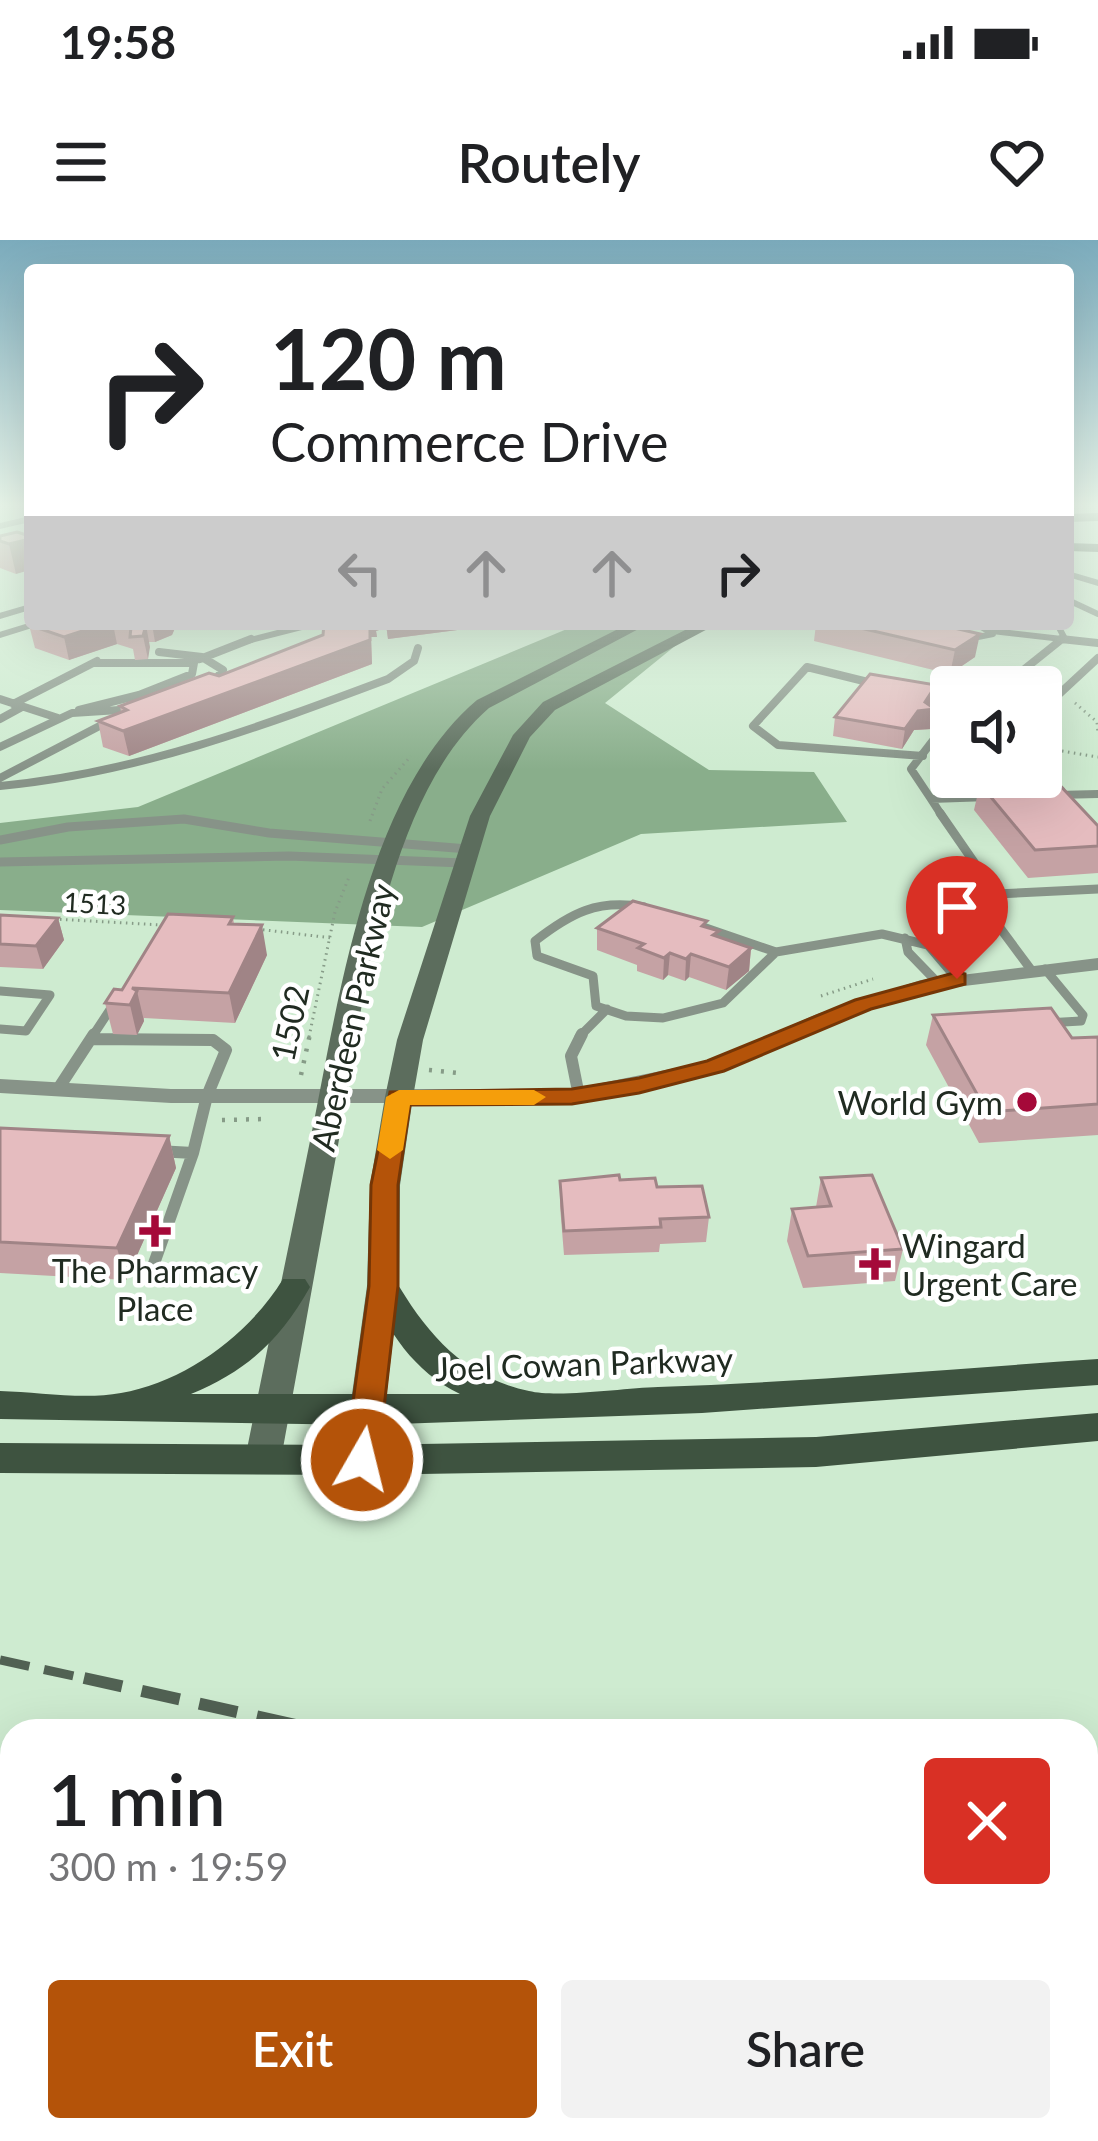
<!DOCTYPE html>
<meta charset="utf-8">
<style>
body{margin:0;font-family:Lato,sans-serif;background:#f2f2f2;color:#202124;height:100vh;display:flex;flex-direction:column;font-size:45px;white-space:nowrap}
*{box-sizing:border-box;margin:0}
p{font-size:39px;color:#757577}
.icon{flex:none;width:66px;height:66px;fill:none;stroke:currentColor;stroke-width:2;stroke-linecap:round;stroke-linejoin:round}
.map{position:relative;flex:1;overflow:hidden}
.panel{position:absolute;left:0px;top:1479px;width:1098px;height:423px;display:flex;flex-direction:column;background:#fff;border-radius:36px 36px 0 0;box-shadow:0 12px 48px #0002}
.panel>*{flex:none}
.top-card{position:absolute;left:24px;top:24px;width:1050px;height:366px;border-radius:12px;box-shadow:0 12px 48px #0002;background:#fff;color:#202124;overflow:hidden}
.tools{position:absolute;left:930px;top:426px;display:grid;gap:24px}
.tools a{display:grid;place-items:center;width:132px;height:132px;border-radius:12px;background:#fff;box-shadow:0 12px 48px #0002;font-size:60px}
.pin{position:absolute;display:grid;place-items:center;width:102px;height:102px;color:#fff;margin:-123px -51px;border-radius:50% 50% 50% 0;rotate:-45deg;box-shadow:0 0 12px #0007}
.pin .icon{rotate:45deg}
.me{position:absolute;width:132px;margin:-66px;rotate:8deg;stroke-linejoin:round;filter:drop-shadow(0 0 9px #0008)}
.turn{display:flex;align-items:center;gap:42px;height:252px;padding:0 48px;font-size:54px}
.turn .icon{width:156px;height:156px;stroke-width:2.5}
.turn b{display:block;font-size:84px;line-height:102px}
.lanes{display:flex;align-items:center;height:114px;padding:0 48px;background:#0003;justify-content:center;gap:60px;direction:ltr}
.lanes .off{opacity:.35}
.round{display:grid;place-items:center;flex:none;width:126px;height:126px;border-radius:12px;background:#f2f2f2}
.overview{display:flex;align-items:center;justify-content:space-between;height:204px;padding:0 48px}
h1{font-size:72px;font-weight:600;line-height:90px}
.primary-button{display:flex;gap:24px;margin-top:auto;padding:24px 48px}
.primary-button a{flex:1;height:138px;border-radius:12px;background:#b45309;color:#fff;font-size:48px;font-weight:600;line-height:138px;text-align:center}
.primary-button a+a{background:#f2f2f2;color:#202124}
.status{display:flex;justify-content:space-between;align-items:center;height:84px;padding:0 60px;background:#fff;direction:ltr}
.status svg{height:33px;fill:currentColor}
header{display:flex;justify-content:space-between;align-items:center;height:156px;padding:0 48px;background:#fff;font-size:54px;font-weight:600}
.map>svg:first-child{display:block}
.forest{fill:#89ae8b}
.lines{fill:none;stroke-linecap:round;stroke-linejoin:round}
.stream{stroke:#799e7b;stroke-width:3}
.path-far1{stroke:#869b87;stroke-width:3;stroke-dasharray:1.5 4.5;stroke-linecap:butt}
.path{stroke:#869b87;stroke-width:4.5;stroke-dasharray:3 9;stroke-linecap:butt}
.lane-far4{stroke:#879388;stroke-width:6}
.lane-far3{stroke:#879388;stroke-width:8}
.lane-far2{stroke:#879388;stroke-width:9}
.lane-far1{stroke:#879388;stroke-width:12}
.lane{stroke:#879388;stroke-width:20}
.street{fill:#879388;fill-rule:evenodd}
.secondary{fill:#5c6d5d;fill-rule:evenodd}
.primary{fill:#3e5340;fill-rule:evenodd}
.rail-far1{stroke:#516153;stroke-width:9;stroke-dasharray:30 15;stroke-linecap:butt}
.rail{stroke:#516153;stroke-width:12;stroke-dasharray:39 20;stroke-linecap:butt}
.wall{fill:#c5a2a4}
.shaded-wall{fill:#a08486}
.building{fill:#e5bcbf;stroke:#a08486;stroke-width:3}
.route{fill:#b45309;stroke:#753606;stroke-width:3}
.slow{fill:#f59e0b}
.poi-dot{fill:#a50939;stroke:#fff;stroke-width:4.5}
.labels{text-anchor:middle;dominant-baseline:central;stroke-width:9;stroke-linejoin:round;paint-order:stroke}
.far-street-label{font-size:27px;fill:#202b21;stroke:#fff}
.street-label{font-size:33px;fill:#202b21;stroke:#fff}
.poi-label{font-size:33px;fill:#202b21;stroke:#fff;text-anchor:end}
</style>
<div class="status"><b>19:58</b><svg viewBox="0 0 49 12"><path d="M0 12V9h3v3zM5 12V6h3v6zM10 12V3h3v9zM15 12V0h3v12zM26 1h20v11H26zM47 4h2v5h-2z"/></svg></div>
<header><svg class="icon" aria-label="menu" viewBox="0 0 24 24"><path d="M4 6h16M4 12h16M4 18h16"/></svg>Routely<svg class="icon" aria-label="heart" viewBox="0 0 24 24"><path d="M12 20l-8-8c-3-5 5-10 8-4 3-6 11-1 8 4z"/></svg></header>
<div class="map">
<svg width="1098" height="1901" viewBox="0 0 1098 1901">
<rect width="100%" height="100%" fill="#ceebd0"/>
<path class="forest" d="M579,384h130l-18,9 -86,70 104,67 105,2 33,50 -206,12 -219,93 -422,-17v-87l138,-16z"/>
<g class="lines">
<path class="stream" d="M0,298l30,-4"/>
<path class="path-far1" d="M1075,463l22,19 1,12
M1062,511l36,6
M370,581l12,-32 29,-33
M54,679l108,6
M257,689l75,9
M821,756l52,-17
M309,797l26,-125 14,-35"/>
<path class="path" d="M429,830l30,3
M301,835l9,-41
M222,880l43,-1"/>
<path class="lane-far4" d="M1068,334l30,9
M1068,360l30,14
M0,376l30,-9
M1057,384l7,13 -6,5
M992,391l96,11
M0,395l32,-10
M963,400l30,-6 -17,-10
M243,402l70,-18"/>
<path class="lane-far3" d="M1061,399l37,4
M963,400l6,-1
M159,412l43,5 21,13 -12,15
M200,419l51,-20
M876,444l-69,-17 -54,59 25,19 145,11
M1019,447l-13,-3 56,-45
M1041,452l16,4 41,-38
M919,455l32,8
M0,459l58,19
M13,464l84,-43
M79,470l60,-15 53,-21 2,-11h-100
M0,479l22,-12
M0,507l72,-34 63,-4
M1041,512l6,10 -4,13 18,15
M0,538l111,-58
M0,546c137,-13 260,-59 388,-107l26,-18 4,-13
M1057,555l41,-1
M931,559l-20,-30 40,-52
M942,576l-11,-17 58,-2"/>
<path class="lane-far2" d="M940,573l56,81 102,-5
M0,600l68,-13 116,-8 85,14 199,16
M0,622l289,-6 174,7
M996,654l-10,15 46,62
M644,667c-47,-8 -73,6 -109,34l2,15 56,20 3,30 30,10 37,2 60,-15 53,-51 106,-18 46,11 29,34
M703,687l73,25
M905,698l3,14 29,30
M1045,729l38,46 -2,6 -35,2
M0,751l50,4 -24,36 -26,-2
M92,797l23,-35
M579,797l28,-28"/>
<path class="lane-far1" d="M92,799l121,1 13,10 -19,46 -14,57 -36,-2
M58,849l36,-55
M579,856l-8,-40 11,-22
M151,1032l42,-119"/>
<path class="lane" d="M732,1901l3,-11"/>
<path class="street" d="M30,276v6l-30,7v-6z
M1098,718v12l-167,20 -100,32 -107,49 -152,32h-401l-171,-10v-14l171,10h401l138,-28 107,-47 104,-34z"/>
<path class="secondary" d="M1098,273v8l-30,1v-8z
M1068,303l30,1v8l-30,-1z
M628,384h20l-159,84c-107,93 -128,310 -152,443 -19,103 -37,205 -56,308l-5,10 -13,5 -13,-5 -5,-10c21,-104 43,-209 64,-313 29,-139 55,-350 168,-446z
M697,384h20l-162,86 -25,27 -40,79 -67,224 -10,57 -13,88 -1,101 -20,174 -5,11 -13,4 -13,-4 -5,-11 24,-174 3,-101 15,-88 12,-57 73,-224 43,-81 30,-33z"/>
<path class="primary" d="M383,1034l11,4c33,56 69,99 135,113 29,7 96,-3 129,-4 147,-5 293,-18 440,-28v26l-396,28 -334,12 -368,-6v-28c38,1 84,9 121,2 64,-11 128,-58 162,-114h22l5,8c-29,52 -63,84 -119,107h269c-47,-23 -71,-62 -93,-108l5,-8z
M1098,1173v28l-282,26 -455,8 -361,-2v-30l361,2 455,-8z"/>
<path class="rail-far1" d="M0,1420l97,21"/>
<path class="rail" d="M84,1438l238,53
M1086,1662l12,3"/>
</g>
<path class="wall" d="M0,296h30l-14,38 -16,-6z
M32,384h183l-14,5 -13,-5 -13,4 -3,7 -17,7h-6l-1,17 -13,1 -2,-11 -16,-5 -48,16 -34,-12 -6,-23z
M324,384h60l1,4 -9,3 1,6h-6l1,27 -243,92 -26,-9 -5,-26 23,-9 -1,-6 99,-30 104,-41z
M386,384h180v1l-101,4 -77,10z
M816,384h121l38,33 -25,17 -136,-33z
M936,445l-5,22v22l-17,1 -12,19 -69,-13 2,-19z
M980,544l118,42v47l-70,5 -54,-68z
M0,675l58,3 6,22 -21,29 -43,-2z
M233,677l1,7 33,31 -32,68 -91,-5v3l-7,14 -24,-1 -8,-31z
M706,687l12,10 33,11 -2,23 -23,19 -37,-13 -4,4 -17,-6 -5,5 -26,-9v-6l-40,-15v-22z
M933,775l139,23 26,-1v98l-119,8 -53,-98z
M0,888l169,8 7,32 -50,112 -126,-7z
M821,938l82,71 -8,32 -92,7 -16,-47 5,-32 24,-2z
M620,940l37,7 52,30 -3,25 -46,2 -1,8 -95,3 -4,-49v-25z"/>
<path class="shaded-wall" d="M30,299v31l-14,4 -7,-30z
M104,384h9l4,20 -48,16 -5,-23z
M152,384h36l-13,4 -3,7 -17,7z
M370,384h14l1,4 -9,3 1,6h-6l1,27 -243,92 -6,-25z
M386,384h79v5l-77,10z
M146,385l4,22 -2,12 -5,-23z
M980,394l-5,23 -25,17 5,-24z
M936,445l-3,19 -5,6 7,-1 -4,20 -17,1 -12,19 3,-20z
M58,678l6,22 -21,29 -7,-23z
M262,685l5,30 -32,68 -6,-30z
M751,708l-2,23 -23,19 3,-23z
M670,713l-2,22 -5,5 1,-22z
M691,714l-2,23 -4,4 1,-22z
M137,751l7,30 -7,14 -7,-30z
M169,896l7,32 -50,112 -9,-32z
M63,1890h31l-6,11h-31z"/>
<path class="building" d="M17,292l13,4v3l-21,5 -9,-3v-5z
M32,384h72l-40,13 -35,-12z
M121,384l25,1 -3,11 -13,1 1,-10z
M324,384h46v16l-247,91 -25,-10 29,-11 -7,-4 89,-33 10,3 104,-41z
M843,384h94l43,10 -25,16z
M870,434l66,11 -11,17 10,7 -17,2 -13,18 -70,-12z
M1054,539l44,47v20l-63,4 -55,-66z
M633,661l74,20 -5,5 17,5 -6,4 38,13 -22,19 -38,-13 -5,5 -16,-6 -6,5 -26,-10 6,-4 -47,-16z
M168,674l65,3 -4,7 33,1 -33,68 -97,-5 5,3 -7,14 -25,-2 9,-14 8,1z
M0,675l58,3 -22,28 -36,-2z
M1051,768l21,30 26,-1v67l-111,8 -54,-97z
M0,888l169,8 -52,112 -117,-6z
M619,935l1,5 35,-2 2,9 45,-1 7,31 -49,2 1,8 -97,4 -4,-50z
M872,935l31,74 -95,7 -16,-47 39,-3 -10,-28z
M0,1822l12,7v61h51l-6,11h-57z"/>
<linearGradient id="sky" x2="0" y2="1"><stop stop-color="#7babbc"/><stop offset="0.5" stop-color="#e9f6ea"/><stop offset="1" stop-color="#e9f6ea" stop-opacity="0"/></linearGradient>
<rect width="1098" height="530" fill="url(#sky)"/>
<path class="route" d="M957,732l8,2v10l-94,25 -147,62 -85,22 -67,11 -162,1 -12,80v101l-20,174 -5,9 -11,4 -12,-4 -5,-9 24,-174 2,-101 19,-93 182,-3 67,-11 68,-17 148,-61z"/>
<path class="slow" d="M399,850h135l12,7 -12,8h-124l-7,45 -13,9 -13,-9 9,-53z"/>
<g class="poi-dot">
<circle cx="1027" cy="862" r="12"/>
<path d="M149 973h12v12h12v12h-12v12h-12v-12h-12v-12h12z"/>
<path d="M869 1006h12v12h12v12h-12v12h-12v-12h-12v-12h12z"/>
</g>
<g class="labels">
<g class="far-street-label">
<text transform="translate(95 663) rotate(3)">1513</text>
</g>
<g class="street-label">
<text transform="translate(352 777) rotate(-77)">Aberdeen Parkway</text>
<text transform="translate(289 783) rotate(-78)">1502</text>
<text transform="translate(584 1123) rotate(-2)">Joel Cowan Parkway</text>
</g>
<g class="poi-label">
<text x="1003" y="862">World Gym</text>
<text x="902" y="1005" text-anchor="start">Wingard<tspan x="902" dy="38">Urgent Care</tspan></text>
<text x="155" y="1030" text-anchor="middle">The Pharmacy<tspan x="155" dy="38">Place</tspan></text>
</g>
</g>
</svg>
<div class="tools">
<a><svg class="icon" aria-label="sound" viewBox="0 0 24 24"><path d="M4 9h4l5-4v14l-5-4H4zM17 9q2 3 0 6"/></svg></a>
</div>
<div class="pin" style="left:957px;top:739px;background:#d93025"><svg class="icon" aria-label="arrive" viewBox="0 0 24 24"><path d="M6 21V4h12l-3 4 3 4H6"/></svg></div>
<svg class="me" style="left:362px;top:1220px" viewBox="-20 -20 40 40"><circle r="17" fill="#b45309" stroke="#fff" stroke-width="3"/><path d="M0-11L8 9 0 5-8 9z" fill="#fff"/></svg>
<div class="top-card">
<div class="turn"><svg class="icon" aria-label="right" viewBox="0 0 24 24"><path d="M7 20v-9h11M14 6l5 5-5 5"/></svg><div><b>120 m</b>Commerce Drive</div></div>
<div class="lanes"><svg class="icon off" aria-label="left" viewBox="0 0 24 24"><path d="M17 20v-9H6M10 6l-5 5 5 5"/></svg><svg class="icon off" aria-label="ahead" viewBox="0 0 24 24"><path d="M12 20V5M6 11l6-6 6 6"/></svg><svg class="icon off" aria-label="ahead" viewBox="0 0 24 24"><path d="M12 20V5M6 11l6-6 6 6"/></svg><svg class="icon" aria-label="right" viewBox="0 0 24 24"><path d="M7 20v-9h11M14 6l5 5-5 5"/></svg></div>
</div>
<section class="panel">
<div class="overview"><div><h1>1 min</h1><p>300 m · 19:59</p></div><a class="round" style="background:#d93025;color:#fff"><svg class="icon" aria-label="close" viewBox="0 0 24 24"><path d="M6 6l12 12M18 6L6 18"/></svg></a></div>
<div class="primary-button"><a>Exit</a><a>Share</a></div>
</section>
</div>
